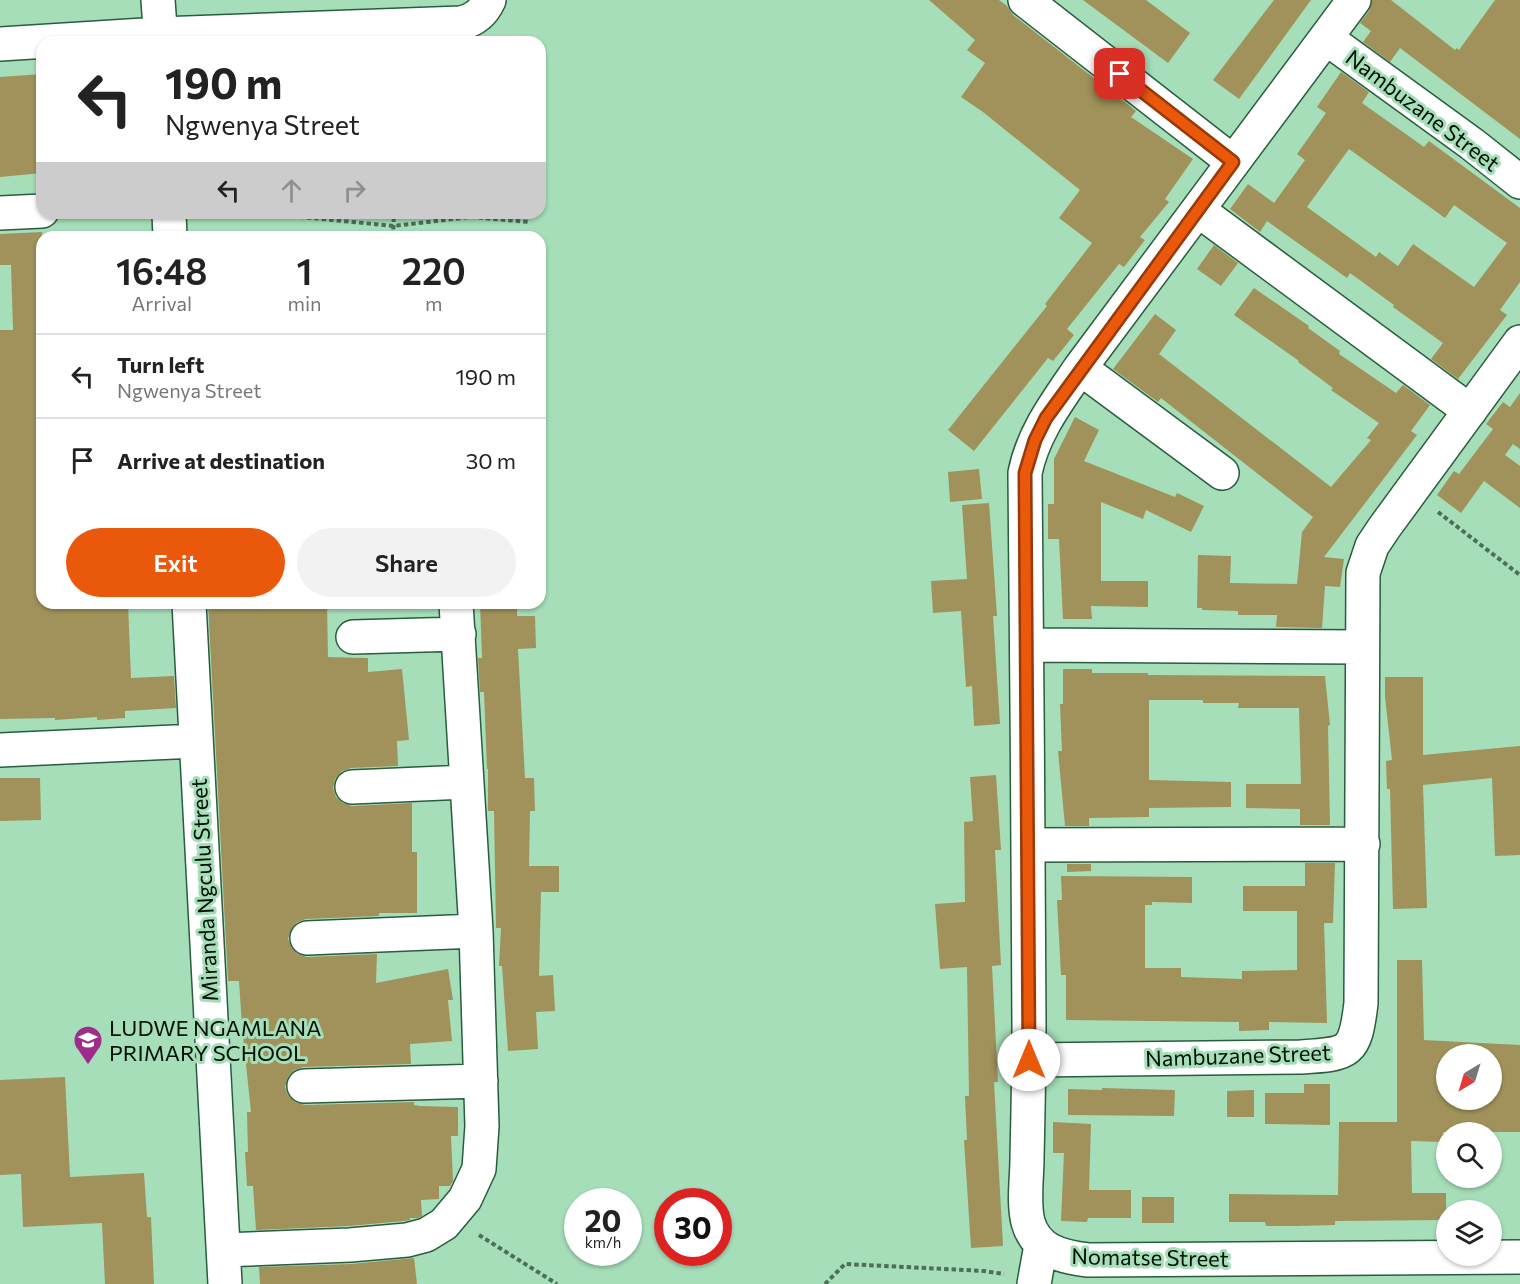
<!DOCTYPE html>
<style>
body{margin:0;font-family:Commissioner,sans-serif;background:#f2f2f2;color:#222;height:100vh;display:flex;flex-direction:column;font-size:22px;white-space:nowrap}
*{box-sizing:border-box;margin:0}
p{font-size:20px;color:#767676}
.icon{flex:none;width:33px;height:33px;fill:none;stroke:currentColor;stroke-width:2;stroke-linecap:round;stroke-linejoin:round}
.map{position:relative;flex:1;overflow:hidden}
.details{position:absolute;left:36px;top:231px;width:510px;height:378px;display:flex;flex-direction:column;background:#fff;border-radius:18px;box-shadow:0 2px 4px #0004}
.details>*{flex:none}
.top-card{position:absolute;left:36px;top:36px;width:510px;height:183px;border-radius:18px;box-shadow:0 2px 4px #0004;background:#fff;color:#222;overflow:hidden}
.needle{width:39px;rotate:218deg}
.fabs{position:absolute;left:1436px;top:1044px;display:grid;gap:12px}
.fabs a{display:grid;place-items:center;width:66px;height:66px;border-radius:50%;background:#fff;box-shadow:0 2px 4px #0004;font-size:30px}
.speed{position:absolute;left:564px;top:1188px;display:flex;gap:12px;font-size:30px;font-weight:700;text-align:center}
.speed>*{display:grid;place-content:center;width:78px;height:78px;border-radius:50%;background:#fff;box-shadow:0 2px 4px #0004;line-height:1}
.speed small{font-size:15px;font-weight:400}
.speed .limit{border:9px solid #d22;background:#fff;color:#111}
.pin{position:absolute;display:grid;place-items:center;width:51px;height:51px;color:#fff;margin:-26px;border-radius:12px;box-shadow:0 3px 9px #0006}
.me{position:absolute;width:66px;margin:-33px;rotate:0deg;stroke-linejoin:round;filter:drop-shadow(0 0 4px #0008)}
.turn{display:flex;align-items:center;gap:21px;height:126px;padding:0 30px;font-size:27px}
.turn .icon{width:78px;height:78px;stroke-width:2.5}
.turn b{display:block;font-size:42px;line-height:51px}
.lanes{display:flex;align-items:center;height:57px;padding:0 30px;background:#0003;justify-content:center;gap:30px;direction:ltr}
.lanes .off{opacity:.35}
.eta{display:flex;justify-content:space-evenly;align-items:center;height:102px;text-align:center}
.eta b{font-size:36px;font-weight:600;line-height:42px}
.primary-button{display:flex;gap:12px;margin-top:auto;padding:12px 30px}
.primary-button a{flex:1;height:69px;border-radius:36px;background:#ea580c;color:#fff;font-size:24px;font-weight:600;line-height:69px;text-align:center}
.primary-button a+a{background:#f2f2f2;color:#222}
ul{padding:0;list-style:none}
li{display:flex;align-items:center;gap:18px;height:84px;padding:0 30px;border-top:2px solid #e0e0e0}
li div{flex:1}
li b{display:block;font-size:22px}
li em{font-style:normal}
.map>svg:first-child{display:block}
.building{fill:#a0925a;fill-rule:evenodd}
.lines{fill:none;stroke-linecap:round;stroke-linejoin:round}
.minor-casing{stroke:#285d3e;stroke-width:36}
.path{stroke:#4c6f58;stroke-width:4;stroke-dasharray:4.5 3;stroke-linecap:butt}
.minor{stroke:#fff;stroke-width:33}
.route-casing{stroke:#983908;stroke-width:15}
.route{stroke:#ea580c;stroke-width:10}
.labels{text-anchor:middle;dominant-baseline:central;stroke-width:6;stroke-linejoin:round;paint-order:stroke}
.street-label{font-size:22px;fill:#001105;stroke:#a6deb9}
.poi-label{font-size:22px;fill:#001105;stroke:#a6deb9;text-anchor:start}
</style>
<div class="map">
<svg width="1520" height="1284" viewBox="0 0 1520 1284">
<rect width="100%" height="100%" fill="#a6deb9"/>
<path class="building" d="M929,0h70l8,6 6,9 123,96 -5,6 62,42 -28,40 4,3 -29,35 5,3 -21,27 -5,-3 -52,65 7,6 -21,26 -5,-3 -74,93 -26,-21 99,-124 -2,-2 47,-61 -33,-25 21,-28 -97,-78 -22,-15 24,-34 -18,-13 8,-10z
M1083,0h63l44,33 -22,30z
M1274,0h37l-72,99 -26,-19z
M1372,0h19l64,50 2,-2 2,2 36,-50h25v139l-120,-91 -10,14 -27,-20 8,-11 -11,-8 9,-12z
M1341,72l28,20 -7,11 62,44 5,-6 91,67v74l-20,28 7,5 -49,64 -27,-20 12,-16 -50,-36 1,-2 -44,-32 -3,5 -80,-57 -7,11 -30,-23 18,-25 26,19 31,-43 -8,-6 29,-41 -9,-6zM1349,149l96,69 9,-13 53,38 -33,44 -61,-43 -15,22 -19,-14 -3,5 -69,-50z
M42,74v99l-42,4v-100z
M42,232v371h86l3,75 43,-2 2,32 -51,3v7l-28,2v-3l-42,3v-2l-55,1v-389h13l-2,-65h-11v-31z
M1214,245l24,18 -17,23 -24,-17z
M1254,288l55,38 -1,2 32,23 -1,3 57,39 7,-8 27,20 -19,26 6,4 -93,122 20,2 -4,28 -15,-1 -3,42 -46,-1 1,-12h-39v-4l-36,-1v-2h-5l1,-53 33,1 -1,27 67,1 5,-52 11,-15 -152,-119 -3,4 -45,-33 42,-55 21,16 -17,24 172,133 40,-47 -4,-2 12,-15 -48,-33 2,-2 -35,-26 1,-1 -65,-46z
M1520,393v56l-7,-5 -8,11 15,11v42l-36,-27 -23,32 -24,-18 17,-24 5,3 34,-45 -7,-5 17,-22 7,5z
M1075,417l24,13 -15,31 91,36 2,-4 27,13 -13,26 -45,-22 -3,9 -42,-17v79h47v26l-57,-1 1,13h-29l-4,-80h-11v-35h6v-45z
M979,469l3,30 -32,3 -2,-30z
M989,503l8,113h-4l7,108 -26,2 -2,-40 -6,1 -5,-76 -28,2 -2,-32 36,-2 -5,-74z
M208,603h119l1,54 40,1v14l34,-3 7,71 -12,1 1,25 -47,2 -9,3 -7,8 -2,9 3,9 7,6 9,3 60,-3v49h5v61h-38v3l-73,3 -9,3 -6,7 -3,10 4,9 6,6 9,3 70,-3 -1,29 72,-14 5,31h-5l4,41 -42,3 1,20 -108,3 -9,3 -6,7 -3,10 3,8 7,7 10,3 109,-3v3l6,1 38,1v29h-7l2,45 -3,5h-11v13l-18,1 1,16 -3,2h-9v2l-6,1 -55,5 -93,4 -3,-44h-6l-2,-34h3l-1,-40h4l-9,-86 -3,-45h-11z
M480,603h37v13h18l1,32 -18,1 7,129h9l1,33h-5l-1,55h30v26h-18l-2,84 14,-1 2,36 -19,1 2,37 -30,2 -6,-85h-3l2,-38h-5l-2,-117h-6v-42h-1l-3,-77h-4l-2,-34h4z
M1063,669h29v4h56v2l177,1 5,49 -2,1 2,99h-30v-16l-54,-1v-24h55l-2,-76h-61l1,-5h-36v-3h-54v80l82,2v25l-82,1v9l-60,1v8h-24l-7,-75h4l-2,-47h3z
M1385,677h38v78l97,-9v109l-25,1 -3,-78 -69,7 4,123 -34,1 -3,-120h-3l-1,-28 6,-1 -7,-63z
M996,775l5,75h-6l6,115 -9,1 6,116h-4l9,164 -32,2 -7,-108h3l-2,-44h4l-2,-129 -27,2 -5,-65 30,-2 -1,-80 9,-1 -3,-44z
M0,778h40l1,42 -41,1z
M1305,863h30l-2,60h-9l3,100 -58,-1v8l-30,1v-9l-173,-2v-45h-5l-4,-75h5l-1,-24 131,1v26l-40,-1v3h-7v63h36v9l61,2v-8l55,-1v-59h-54v-25h62z
M1067,864h24v7l-24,1z
M1397,960h25l2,80 96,5v87h-77v10l-32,-1 1,52h34v27l-111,1v4l-40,1h-29l-1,-4h-36v-28l109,1 1,-73h58zM1446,1054h45v46h-45z
M65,1077l5,100 74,-4 3,44h4l3,67h-49l-3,-61 -79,4 -2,-53 -21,1v-95z
M1304,1084h26v41l-65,-1v-31h39z
M1102,1088l73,2 -1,26 -106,-1v-26l34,1z
M1254,1090v27h-27v-26z
M1053,1122l38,2 -2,66h42v28h-43l-1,4 -26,-1 3,-68h-11z
M1142,1197h32v26h-32z
M414,1258l3,26h-157l-1,-17 92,-3z"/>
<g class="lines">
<g class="minor-casing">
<path id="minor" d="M158,0l3,42
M1025,0l208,162
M1354,0l-274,368c-23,34 -47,65 -55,105 2,185 3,369 4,554 0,44 -1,87 -2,131 0,20 -4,44 1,64 8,29 34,35 60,38l432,-3
M1326,38l146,106 48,38
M0,44l160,-10 301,-11c14,-3 22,-10 28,-23
M1198,210l272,201
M0,213l42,-2
M169,213l1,24
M1080,368l142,105
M189,603l36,681
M353,637l106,-3
M1027,645l335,2
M0,750l196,-9
M352,787l114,-5
M1028,845l335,-1
M307,938l169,-7
M1029,1060l271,-3c50,-3 55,-3 61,-54l2,-430 9,-27 12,-18 136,-186
M304,1086l177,-5
M224,1250l126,-5 57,-5 19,-5 18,-11 21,-25 14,-30 3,-43 -6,-195 -20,-328
M1034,1284l7,-39"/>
</g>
<path class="path" d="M262,213l131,13 78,-9 59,5
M393,237l1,-24
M1438,512l82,63
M479,1235l78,49
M825,1284l20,-20 139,7 20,3"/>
<use href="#minor" class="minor"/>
</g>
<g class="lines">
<g class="route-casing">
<path id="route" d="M1029,1060l-4,-587 10,-33 11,-22 187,-256 -113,-88"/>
</g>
<use href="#route" class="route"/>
</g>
<defs>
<g id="school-pin" transform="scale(1.5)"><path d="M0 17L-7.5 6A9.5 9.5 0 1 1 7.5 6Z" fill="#9d2c8a" stroke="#a6deb9"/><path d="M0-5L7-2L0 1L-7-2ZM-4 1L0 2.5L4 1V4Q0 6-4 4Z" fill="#fff"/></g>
</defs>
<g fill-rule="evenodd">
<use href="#school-pin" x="88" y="1040"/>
</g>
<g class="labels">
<g class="street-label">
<text transform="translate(1423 110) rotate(37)">Nambuzane Street</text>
<text transform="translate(204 890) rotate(-93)">Miranda Ngculu Street</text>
<text transform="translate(1238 1055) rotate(-2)">Nambuzane Street</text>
<text transform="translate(1150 1257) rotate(1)">Nomatse Street</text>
</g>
<g class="poi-label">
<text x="109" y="1027">LUDWE NGAMLANA<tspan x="109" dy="25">PRIMARY SCHOOL</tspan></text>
</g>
</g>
</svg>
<div class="fabs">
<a><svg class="needle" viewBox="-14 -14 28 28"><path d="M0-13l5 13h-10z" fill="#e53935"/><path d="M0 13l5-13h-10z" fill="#767676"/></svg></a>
<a><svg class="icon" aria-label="search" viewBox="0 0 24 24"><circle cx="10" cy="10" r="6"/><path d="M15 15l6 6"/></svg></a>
<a><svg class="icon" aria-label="layers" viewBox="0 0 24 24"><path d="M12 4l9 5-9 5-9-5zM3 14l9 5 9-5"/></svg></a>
</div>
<div class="speed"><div>20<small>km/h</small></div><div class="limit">30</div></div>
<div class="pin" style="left:1120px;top:74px;background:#d93025"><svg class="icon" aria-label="arrive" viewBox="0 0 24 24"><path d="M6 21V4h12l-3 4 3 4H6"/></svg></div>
<svg class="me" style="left:1029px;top:1060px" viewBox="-20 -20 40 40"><circle r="19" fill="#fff"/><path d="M0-13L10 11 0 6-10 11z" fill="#ea580c"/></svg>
<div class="top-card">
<div class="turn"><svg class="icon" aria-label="left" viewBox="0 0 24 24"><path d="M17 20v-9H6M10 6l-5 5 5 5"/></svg><div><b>190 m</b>Ngwenya Street</div></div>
<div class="lanes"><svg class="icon" aria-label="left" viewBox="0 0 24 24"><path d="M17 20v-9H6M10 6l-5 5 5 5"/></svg><svg class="icon off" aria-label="ahead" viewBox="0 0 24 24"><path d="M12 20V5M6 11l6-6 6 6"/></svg><svg class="icon off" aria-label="right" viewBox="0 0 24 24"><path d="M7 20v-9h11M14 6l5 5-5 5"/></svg></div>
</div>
<section class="details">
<div class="eta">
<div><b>16:48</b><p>Arrival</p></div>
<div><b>1</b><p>min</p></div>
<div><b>220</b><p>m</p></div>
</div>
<ul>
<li><svg class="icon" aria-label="left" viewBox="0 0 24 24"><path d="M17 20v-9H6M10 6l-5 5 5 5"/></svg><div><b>Turn left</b><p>Ngwenya Street</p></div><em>190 m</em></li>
<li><svg class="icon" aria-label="arrive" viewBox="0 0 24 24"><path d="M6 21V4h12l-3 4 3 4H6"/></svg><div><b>Arrive at destination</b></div><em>30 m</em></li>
</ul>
<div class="primary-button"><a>Exit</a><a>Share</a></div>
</section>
</div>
